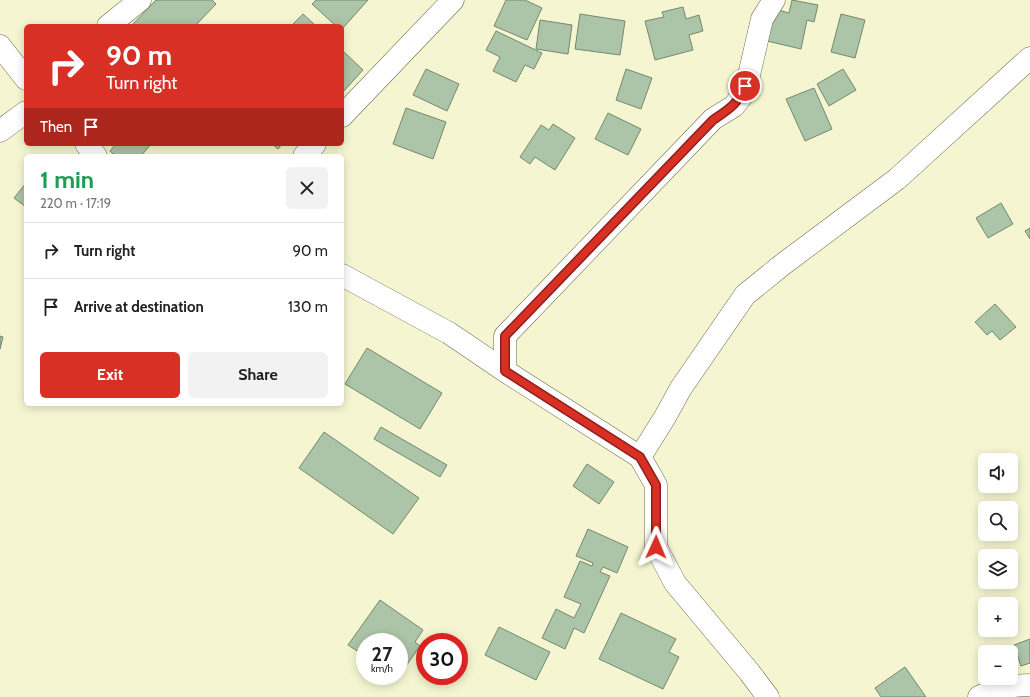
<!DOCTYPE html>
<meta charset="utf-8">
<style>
body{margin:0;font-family:Cabin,sans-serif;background:#f2f2f2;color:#222;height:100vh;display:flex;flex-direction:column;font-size:15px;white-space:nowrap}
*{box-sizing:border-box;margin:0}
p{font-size:13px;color:#767676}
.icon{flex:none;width:22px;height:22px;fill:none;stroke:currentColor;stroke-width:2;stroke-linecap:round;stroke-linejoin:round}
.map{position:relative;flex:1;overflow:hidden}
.drawer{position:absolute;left:24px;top:154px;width:320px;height:252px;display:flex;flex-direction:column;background:#fff;border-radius:6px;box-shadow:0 2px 10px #0003}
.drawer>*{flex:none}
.hud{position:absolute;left:24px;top:24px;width:320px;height:122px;border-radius:6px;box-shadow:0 2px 10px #0003;background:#d93025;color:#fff;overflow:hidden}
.buttons{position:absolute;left:978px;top:453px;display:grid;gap:8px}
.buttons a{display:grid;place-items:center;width:40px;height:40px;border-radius:6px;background:#fff;box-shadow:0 2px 10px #0003;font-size:20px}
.speed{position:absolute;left:356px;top:633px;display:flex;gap:8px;font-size:20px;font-weight:700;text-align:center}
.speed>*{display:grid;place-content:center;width:52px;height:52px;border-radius:50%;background:#fff;box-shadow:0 2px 10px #0003;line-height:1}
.speed small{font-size:10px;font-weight:400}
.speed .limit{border:6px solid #d22;background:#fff;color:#111}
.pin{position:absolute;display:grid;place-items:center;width:34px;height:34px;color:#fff;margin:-17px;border:2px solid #fff;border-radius:50%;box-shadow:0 1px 4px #0007}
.me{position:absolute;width:44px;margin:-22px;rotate:1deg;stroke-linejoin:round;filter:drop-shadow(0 0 3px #0008)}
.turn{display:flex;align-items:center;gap:14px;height:84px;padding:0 16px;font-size:18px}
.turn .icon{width:52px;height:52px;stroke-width:2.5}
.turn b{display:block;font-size:28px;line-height:34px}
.then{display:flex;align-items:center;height:38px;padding:0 16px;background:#0003;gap:8px;font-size:15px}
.round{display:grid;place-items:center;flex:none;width:42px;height:42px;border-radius:6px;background:#f2f2f2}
.head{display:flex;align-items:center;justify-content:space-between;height:68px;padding:0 16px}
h1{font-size:24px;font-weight:700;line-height:30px;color:#1e9e55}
.cta{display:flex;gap:8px;margin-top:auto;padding:8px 16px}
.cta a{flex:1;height:46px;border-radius:6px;background:#d93025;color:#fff;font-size:16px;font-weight:700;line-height:46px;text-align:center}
.cta a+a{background:#f2f2f2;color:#222}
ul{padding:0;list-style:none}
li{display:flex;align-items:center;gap:12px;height:56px;padding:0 16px;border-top:1px solid #e0e0e0}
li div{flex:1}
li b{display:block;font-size:15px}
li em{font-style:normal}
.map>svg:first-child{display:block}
.building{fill:#acc4a7;stroke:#73896e}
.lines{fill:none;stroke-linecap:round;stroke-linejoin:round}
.minor-casing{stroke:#6a6a4a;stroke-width:23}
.minor{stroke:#fff;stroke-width:22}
.route-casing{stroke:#8d1f18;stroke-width:10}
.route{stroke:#d93025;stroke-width:7}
</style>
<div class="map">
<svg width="1030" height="697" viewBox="0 0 1030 697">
<rect width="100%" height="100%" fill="#f5f6d1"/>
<path class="building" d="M156,0h56l4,4 -21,22h-64z
M316,0h52l-26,29v-3h-6l-24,-22z
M506,0h19l17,8 -15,32 -33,-14z
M792,0l26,5 -4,17 -7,-2 -6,29 -34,-8 8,-32 14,4z
M683,7l3,12 13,-4 4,16 -14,4 4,15 -38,10 -10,-39 19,-4 -2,-5z
M303,14l13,12h-25z
M580,14l45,7 -5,34 -45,-6z
M841,14l24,6 -10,38 -24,-6z
M540,20l32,5 -4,29 -32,-5z
M496,31l46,22 -8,16 -9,-4 -9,17 -23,-11 7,-14 -14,-7z
M342,50l21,20 -21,23z
M426,69l33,15 -12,27 -34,-16z
M626,69l26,9 -11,31 -25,-9z
M843,69l13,21 -27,16 -12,-22z
M814,88l18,41 -27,12 -19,-42z
M406,108l40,14 -13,37 -40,-15z
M608,113l33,16 -13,26 -33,-16z
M553,124l22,14 -20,32 -20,-13 -5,7 -10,-7 21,-32 8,5z
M116,144h35l-10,12h-26l-5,-5z
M272,144h10l-4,5z
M26,183v24l-12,-9z
M1001,203l12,21 -25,14 -12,-20z
M1030,228v11l-5,-8z
M995,304l21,23 -16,13 -8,-9 -5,4 -12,-13z
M0,336l3,1 -3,12z
M367,348l75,45 -22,36 -75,-45z
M381,427l66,38 -7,12 -66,-38z
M324,432l95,66 -26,36 -94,-66z
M587,464l27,18 -15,22 -26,-18z
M588,529l40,18 -11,26 -14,-6 -3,5 10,4 -26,57 -10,-5 -9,21 -23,-11 14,-29 18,9 7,-14 -17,-7 16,-36 12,5 1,-3 -17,-7z
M380,600l43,30 -8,12 5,4 -21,30v-34h-34v14l-17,-11z
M621,613l55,26 -7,13 10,5 -16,32 -64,-30z
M499,627l51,25 -14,28 -51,-25z
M1030,639v24l-9,3 -7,-21z
M905,667l21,30h-45l-6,-9z"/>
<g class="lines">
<g class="minor-casing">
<path id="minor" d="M108,26l32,-26
M0,46l26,33
M342,116l111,-116
M0,131l26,-19
M86,144l10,12
M304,156l11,-12
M342,275l107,58 56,38 135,86 16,28v62l19,36 75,90 18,24
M505,371v-35l208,-217 21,-13 7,-9 8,-22 13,-56 12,-19
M640,457l25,-40 16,-29 64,-93 37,-30 115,-86 133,-121
M979,697c17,-9 32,-12 51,-12"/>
</g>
<use href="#minor" class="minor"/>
</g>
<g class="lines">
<g class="route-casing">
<path id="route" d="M656,547v-62l-16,-28 -135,-86v-35l208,-216c16,-11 25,-16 32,-34"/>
</g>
<use href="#route" class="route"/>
</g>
</svg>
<div class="buttons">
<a><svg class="icon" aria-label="sound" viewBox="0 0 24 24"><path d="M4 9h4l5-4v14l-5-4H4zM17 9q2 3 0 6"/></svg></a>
<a><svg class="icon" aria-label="search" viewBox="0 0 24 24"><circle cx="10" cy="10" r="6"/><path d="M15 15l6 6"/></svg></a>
<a><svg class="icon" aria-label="layers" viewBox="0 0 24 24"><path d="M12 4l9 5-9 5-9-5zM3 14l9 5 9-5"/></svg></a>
<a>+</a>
<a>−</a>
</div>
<div class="speed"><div>27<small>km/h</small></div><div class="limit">30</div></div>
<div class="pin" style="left:745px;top:86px;background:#d93025"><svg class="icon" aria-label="arrive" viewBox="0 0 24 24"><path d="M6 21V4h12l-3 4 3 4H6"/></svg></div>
<svg class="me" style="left:656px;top:547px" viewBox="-20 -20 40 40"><path d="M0-17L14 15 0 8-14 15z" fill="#d93025" stroke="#fff" stroke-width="4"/></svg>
<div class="hud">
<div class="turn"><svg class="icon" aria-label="right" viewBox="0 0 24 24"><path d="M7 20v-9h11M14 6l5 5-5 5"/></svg><div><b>90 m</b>Turn right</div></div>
<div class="then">Then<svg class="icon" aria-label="arrive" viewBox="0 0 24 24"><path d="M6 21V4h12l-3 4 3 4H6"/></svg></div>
</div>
<section class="drawer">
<div class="head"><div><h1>1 min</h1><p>220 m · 17:19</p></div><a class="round"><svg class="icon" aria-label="close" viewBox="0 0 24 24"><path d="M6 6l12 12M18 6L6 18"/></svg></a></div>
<ul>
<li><svg class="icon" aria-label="right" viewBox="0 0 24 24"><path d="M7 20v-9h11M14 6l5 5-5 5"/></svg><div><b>Turn right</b></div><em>90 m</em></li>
<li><svg class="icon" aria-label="arrive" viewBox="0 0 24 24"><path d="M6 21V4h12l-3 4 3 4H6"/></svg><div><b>Arrive at destination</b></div><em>130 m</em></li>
</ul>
<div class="cta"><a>Exit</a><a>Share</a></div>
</section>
</div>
